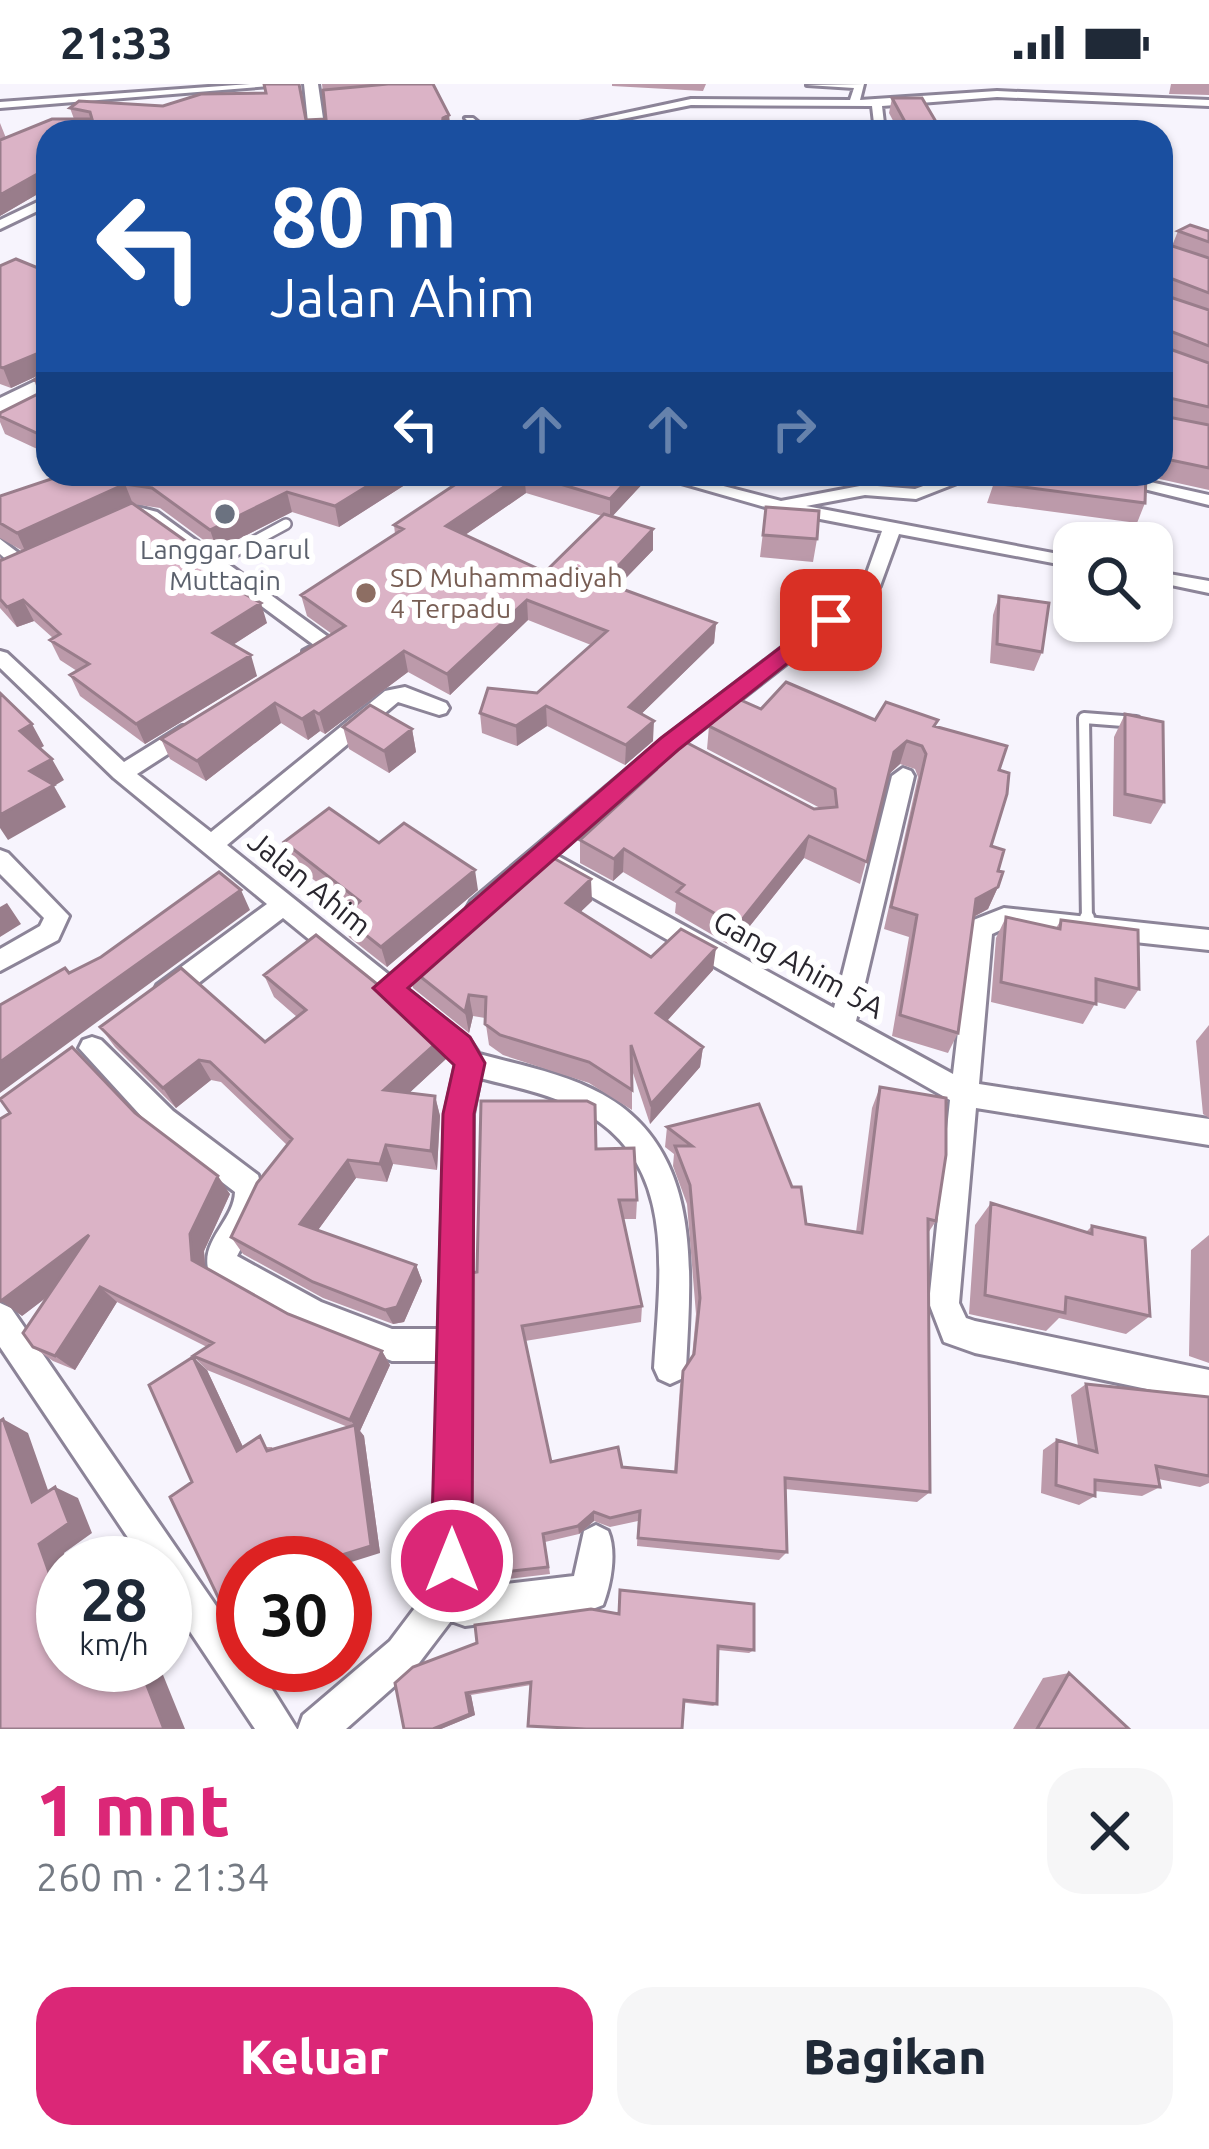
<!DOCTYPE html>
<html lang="id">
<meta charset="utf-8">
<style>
body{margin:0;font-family:Ubuntu,sans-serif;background:#f6f6f7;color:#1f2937;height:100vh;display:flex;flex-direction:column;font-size:45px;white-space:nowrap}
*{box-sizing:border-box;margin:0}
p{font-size:39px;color:#747a83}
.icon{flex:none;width:66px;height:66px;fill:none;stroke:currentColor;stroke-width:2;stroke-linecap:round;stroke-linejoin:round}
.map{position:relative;height:1645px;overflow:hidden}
.details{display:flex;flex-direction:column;background:#fff;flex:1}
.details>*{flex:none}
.banner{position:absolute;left:36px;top:36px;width:1137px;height:366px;border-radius:36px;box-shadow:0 3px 9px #0004;background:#1a4fa0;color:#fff;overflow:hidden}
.fabs{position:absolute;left:1053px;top:438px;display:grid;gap:24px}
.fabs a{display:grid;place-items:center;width:120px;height:120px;border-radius:24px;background:#fff;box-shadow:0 3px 9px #0004;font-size:60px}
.speed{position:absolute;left:36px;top:1452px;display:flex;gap:24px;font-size:60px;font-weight:700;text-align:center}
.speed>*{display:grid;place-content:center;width:156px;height:156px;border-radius:50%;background:#fff;box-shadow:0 3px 9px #0004;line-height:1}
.speed small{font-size:30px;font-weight:400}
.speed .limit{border:18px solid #d22;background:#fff;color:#111}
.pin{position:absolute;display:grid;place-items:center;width:102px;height:102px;color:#fff;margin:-51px;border-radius:24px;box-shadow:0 6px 18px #0006}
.me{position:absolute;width:132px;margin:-66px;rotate:0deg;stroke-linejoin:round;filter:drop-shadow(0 0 9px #0008)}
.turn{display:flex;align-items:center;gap:42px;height:252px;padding:0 36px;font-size:54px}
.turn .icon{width:156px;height:156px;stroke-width:2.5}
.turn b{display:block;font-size:84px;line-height:102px}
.lanes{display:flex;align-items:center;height:114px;padding:0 36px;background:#0003;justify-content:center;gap:60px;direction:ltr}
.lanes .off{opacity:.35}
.round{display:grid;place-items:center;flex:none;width:126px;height:126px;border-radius:36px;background:#f6f6f7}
.summary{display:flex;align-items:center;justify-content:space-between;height:204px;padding:0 36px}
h1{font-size:72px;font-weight:800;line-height:90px;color:#db2777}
.button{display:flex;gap:24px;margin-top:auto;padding:24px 36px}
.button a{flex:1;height:138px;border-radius:36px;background:#db2777;color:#fff;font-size:48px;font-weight:800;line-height:138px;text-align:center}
.button a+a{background:#f6f6f7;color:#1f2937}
.status{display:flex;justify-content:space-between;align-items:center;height:84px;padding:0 60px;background:#fff;direction:ltr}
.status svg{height:33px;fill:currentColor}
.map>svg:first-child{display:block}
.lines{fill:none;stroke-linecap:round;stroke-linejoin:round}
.lane-far2-casing{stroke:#8c8498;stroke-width:14}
.lane-far1-casing{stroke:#8c8498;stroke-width:16}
.lane-casing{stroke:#8c8498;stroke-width:20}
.street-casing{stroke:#8c8498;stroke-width:6}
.secondary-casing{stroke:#8c8498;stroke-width:6}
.lane-far2{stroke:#fff;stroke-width:9}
.lane-far1{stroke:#fff;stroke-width:10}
.lane{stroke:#fff;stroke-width:14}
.street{fill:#fff;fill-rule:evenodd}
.secondary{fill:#fff;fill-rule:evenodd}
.wall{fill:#bc9aaa;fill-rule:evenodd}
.shaded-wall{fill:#997d8b}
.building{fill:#dbb3c6;stroke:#997d8b;stroke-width:3}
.route{fill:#db2777;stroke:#8e194d;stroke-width:3}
.worship-dot{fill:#6b7280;stroke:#fff;stroke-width:4.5}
.education-dot{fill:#8d6e63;stroke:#fff;stroke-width:4.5}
.labels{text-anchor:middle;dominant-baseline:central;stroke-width:12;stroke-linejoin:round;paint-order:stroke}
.far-worship-label{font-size:27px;fill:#5b616d;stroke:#fff}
.far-education-label{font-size:27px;fill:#785e54;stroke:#fff;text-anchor:start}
.street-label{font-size:30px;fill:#2a272f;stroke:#fff}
</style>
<div class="status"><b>21:33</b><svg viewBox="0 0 49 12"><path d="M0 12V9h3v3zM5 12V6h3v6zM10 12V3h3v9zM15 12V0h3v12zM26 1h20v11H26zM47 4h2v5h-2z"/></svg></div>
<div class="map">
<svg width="1209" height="1645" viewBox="0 0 1209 1645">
<rect width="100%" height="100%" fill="#f7f4fd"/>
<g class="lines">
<g class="lane-far2-casing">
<path id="lane-far2" d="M214,479l72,-39"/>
</g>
<g class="lane-far1-casing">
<path id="lane-far1" d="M1087,837l-3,-203 52,4"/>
</g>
<g class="lane-casing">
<path id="lane" d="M1087,834v9"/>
</g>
<g class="street-casing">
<path id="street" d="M250,0h45l-295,24v-6z
M864,0l-4,16 137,-9 212,9v6l-212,-9 -115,9 3,26h-10l-3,-26 -181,-1 -133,27h-21l154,-33 159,1 4,-12 -47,-3z
M465,34h8l17,14h-12z
M48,113v9l-48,23v-9z
M650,390h27l104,27 84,-16 50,4 41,-15h24l-64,25 -51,-4 -59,11 268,51v10l-175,-33 -19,52 -13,15 -190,148 -121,106 278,153 58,-232 11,-8 8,3 3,5 -58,245 97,53 18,-153 33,-13 205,22v20l-204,-22 -13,6 -13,150 230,35v26l-233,-37 -17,195 7,15 9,3 234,49v32l-234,-49 -31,-11 -15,-39 21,-203 -409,-232 -54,47h-16l-4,-7 4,-7 192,-162 190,-146 10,-9 19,-53 -103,-20z
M1083,390h31l95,21v10z
M138,423l19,5 178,130v8l-18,9h-14v-8l11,-6 -169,-125 -24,3 -9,-5z
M0,455l30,23v8h-12l-18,-16z
M1152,487l57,10v12l-57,-12z
M0,567l7,2 117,109 58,-36h14l3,5 -3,5 -59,38 74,58 174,-141 20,-4 41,16 3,5 -3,5 -7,2 -41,-13 -171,143 242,194 10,15c41,11 85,19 123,40 101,56 89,175 84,274l-5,11 -11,5 -11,-5 -5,-11c6,-100 26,-213 -84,-263 -29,-13 -60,-19 -90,-27l-7,36 -4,447 -5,28 110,-13 10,-45 12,-6 12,6c9,21 3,53 -5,74l-13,5 -125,16 -14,-5 -35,46 -70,62h-48l5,-14 87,-74 37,-49 6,-31 6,-200h-47l-91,-36 -91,-50c-13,-33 24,-53 25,-83l-82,-63 -74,-81 4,-8 9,-3 9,3 72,71 85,64 6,22 -1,10 -26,49 84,46 71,27h47l6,-215 11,-50 -5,-9 -168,-137 -108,83 -9,3 -9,-3 -4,-8 4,-8 110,-81 -153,-126 -114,-110z
M0,766l8,3 61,63 -11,24 -58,31v-22l40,-23 4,-8 -44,-44z
M0,1219l11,5 232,337v20h14l40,64h-42l-90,-135v-31h-20l-145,-216z"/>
</g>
<g class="secondary-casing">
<path id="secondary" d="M304,0h14l7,48h-16z
M48,291v16l-48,23v-16z"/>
</g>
<use href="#lane-far2" class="lane-far2"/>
<use href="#lane-far1" class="lane-far1"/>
<use href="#lane" class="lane"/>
<use href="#street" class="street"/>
<use href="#secondary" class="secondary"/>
</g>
<path class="wall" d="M264,0h38h-2l6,36 20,-1 -4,-35h111l18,47 -403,1v56l-48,28v-93l6,15 68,-19 -4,-11 93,-2 103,-13z
M612,0h94l-3,7 -91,-5z
M1171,0h38v11l-40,-1z
M892,14l50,34 -44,-2 -9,-17z
M1178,147h31v259l-63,-14 -1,27 -8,20 -150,-20 10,-29h164v-236l5,6 6,2z
M0,182l48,6v182l-43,-20 -5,-12v-9l39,-19 -5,-14 7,-6 -30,14 -11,-4z
M66,390h356l-83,53 -47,-15 -75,38 -57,-42 -27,-4 60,55 41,29 33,35 -34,22 24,31 -112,68 -65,-48 -10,-21 7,-4 -17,-11 -10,-20 3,-2 -19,-17 -17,6 -17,-19v-52l2,4 21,-9 -23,-13v-42z
M472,390h175v5l-35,37 41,34 -36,37 99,36 -2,20 -73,71 12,27 -28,24 -78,-39 -30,20 -35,-13 -2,-20 57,-20 54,-48 -63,-25 -78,75 -42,-23 -83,62 -5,-3 -12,9 -27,-17 -75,58 -36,-22 -9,-20 171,-105 -25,-18 -6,-21 94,-61 -1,-9zM526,409l76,23 -57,56 -80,-37z
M766,423l51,32 -4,23 -53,-5z
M999,512l43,56 -8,19 -44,-8 3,-48z
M761,625l175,17 63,44 -8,76 7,25v16l-10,22 -14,8 -16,116 -10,20 -56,-17 17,-99 -25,-8 34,-152 -3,-8 -15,-5 -11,10 -29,110 -56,-26 -71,89 -58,-34 1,-10 -53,-31 -10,9 -33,-18v-23l64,-59v-19l170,47h8l-115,-60 2,-23z
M1125,630l39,88 -13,22 -38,-8 1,-79z
M343,643l69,2 4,23 -27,21 -40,-24z
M284,758l95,1 99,47 -91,77 -38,-30 -6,-20 8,-8 -60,-47z
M509,806l83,11 -12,11 71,45 62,13 -46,51 36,26 -3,20 -50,57 -18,-54v40l-43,-27 -86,-28 -14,-10 -4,-27 -12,-2 -4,17 -56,-45 -6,-22z
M1006,833l50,11 5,-8 78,69 -14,20 -29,-7 -13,22 -92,-22 5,-64z
M264,891l179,62 4,21 -38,35 26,3 5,20 -3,54 -44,-6 -6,18 -31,-4 -38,52 98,35 6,16 -18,41 -11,2 -70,-26 -80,-44 -12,-17 56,-92 -66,-63 -10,-2 -35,28 -61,-61 -15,-20 165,15 32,-25 -23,-20z
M1209,941v93l-6,-4 -7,-73z
M880,1003l56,134 -8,12 2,259 -13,10 -132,-13 2,63 -8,8 -142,-14 1,-25 -28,6 -16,-6 -15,13 -34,8 5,32 -75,9 -6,-7 8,-304 119,-123 41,51 -1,19h-13l19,87 -1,16 -116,19 26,121 123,10 6,-87 3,-14 9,-14 4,-43 -9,-110 -14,-38 1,-12 -9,-7 2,-20 139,97 50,8 16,-124z
M135,1029l95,81 -26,57 1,16 83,47 94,37 8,14 -30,66 4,5 16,117 -188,-71 15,-112 36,77h29l1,2 75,-22 -141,-57 -14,-14 14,-9 -90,-45 -42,68 -22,-9 -20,-14 14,-50 -25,19z
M991,1119l95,29 6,-6 58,90 -24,18 -67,-16 -13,13 -77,-17 6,-89z
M1209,1151v128l-20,-7 2,-106z
M1086,1300l123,13v86l-9,4 -42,-8 2,8 -18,9 -47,-5v5l-16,9 -38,-12 2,-43 14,-10 21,6 -7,-51z
M475,1541l279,25 -5,3 -31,-3 -1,54 -4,2 -182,-21 -60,10 4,20 -34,14 36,-86z
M1069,1589l60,56h-116l30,-51z"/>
<path class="shaded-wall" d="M449,31l2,16 -10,1 2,-14z
M48,84v20l-48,28v-21z
M41,268l7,19 -37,17 -8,-20z
M48,348v19l-7,-16z
M387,390h35l-83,53 -4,-21z
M524,390l2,19 -77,53 -3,-20z
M633,390h14v5l-37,40v-20z
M125,400l8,20 -107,49 -9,-20z
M287,408l5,20 -75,38 -7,-20z
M653,445v21l-50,52v-20z
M187,458l7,20 -21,-13z
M23,516l11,21 -17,6 -10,-20z
M527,516l1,20 -78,75 -3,-21z
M261,519l6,20 -47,30 -7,-20z
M716,539l-2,20 -86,84 1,-20z
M404,567l4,21 -83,62 -6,-20z
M251,571l6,21 -112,68 -9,-20z
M275,619l6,20 -75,58 -9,-20z
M546,622l1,20 -30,20 -1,-20z
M314,627l6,20 -12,9 -6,-21z
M654,637l-1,20 -28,24 1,-20z
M32,640l12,22 -11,7 -13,-22z
M412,645l4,23 -27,21 -5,-22z
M907,657l-7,23 -12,11 6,-23z
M52,675l12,21 -10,6 12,21 -58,33 -8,-12v-13l30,-44z
M809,752l-5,22 -71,89 4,-21z
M624,765l-1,23 -10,9 1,-22z
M475,786l3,20 -91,77 -6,-20z
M591,795l1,22 -25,24 -1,-22z
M998,803l-10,22 -21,11 9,-21z
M241,806l9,20 -250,183v-31z
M7,819l14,21 -21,13v-30z
M716,864l-3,22 -58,64 1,-21z
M469,911l4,21 -4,17 -4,-21z
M443,953l4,21 -56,52 -7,-20z
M703,963l-3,20 -50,57 1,-20z
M199,976l12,20 -35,28 -13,-20z
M435,1012l5,20 -3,54 -6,-19z
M386,1061l7,19 -6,18 -7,-18z
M348,1076l8,18 -46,63 -10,-17z
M218,1092l12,18 -26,57 2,25 -14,-16 -2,-26z
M89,1151l17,17 -84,64 -21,-15z
M416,1181l6,16 -18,41 -11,2 -8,-14z
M100,1203l17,15 -42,68 -20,-14z
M382,1267l8,14 -30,66 4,5 16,117 -35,11 -29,-1 40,-136 -6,-7z
M193,1273l14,13 43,92 -13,-11z
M3,1335l25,14 28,80 -24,-11z
M55,1403l23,11 14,35 -28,20 4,10h-5v36l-5,-1 -19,-54z
M594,1428v9l-15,13 -1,-8z
M139,1581h20l26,64h-21z
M466,1609l5,2 4,20 -34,14h-8z"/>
<path class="building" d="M264,0h35l7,36 20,-1 -3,-29 65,-6h45l16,31 -6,3 -2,14h-393v36l-48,27v-55l52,-21h40l-2,-7 -20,-4 9,-7 84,5 38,-12 65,-1z
M892,14h30l20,34h-46l8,-12z
M1190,141l19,6v11l-31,-11z
M1161,154l5,6 43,14v35l-39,-15 -6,5 3,13 42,14v36l-39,-15 -6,4 3,13 42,15v44l-39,-9 -5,4 3,15 41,8v43l-48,-10z
M16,175l32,13v113l-14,-5 11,-8 -4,-20 -38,16 -3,-1v-101z
M48,305v43l-7,3 -41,-19v-3z
M66,390h321l-52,32 -48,-14 -77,38 -58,-42 -27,-4 -108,49 -17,-10v-27z
M471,390h52l-77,52 99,46 59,-58 49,15 -50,53 113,41 -87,84 25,14 -28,24 -80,-39 -30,20 -36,-13 8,-25 49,5 70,-62 -80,-31 -80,74 -43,-23 -85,63 -5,-3 -12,8 -27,-16 -78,58 -36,-22 184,-113 -44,-31 102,-66 -9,-4z
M527,390h106l-23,25z
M997,390h149l-1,29 -152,-20z
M132,419l55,39 -14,7 58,28 -7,5 37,21 -48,30 38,22 -115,69 -66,-49 19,-11 -39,-24 10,-6 -37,-34 -16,7 -7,-8v-38z
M766,423l53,4 -2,28 -54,-4z
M999,512l50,7 -7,49 -45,-8z
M786,598l89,38 11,-18 52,18 -4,6 73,20 -8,24 10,3 -2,21 -16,52 13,4 -6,21 5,1 -5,15 -22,12 -18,134 -58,-18 17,-100 -26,-8 35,-153 -4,-8 -15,-5 -13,11 -27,110 -58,-26 -72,90 -60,-34 7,-7 -60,-36 -10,10 -34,-19 76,-70 -12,-8 30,-26 140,73 23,-2 -2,-18 -126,-63 27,-28 25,11z
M0,609l32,31 -12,7 32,28 -22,12 24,14 -54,30z
M370,621l42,24 -28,22 -41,-24z
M1125,630l38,8 1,80 -39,-8z
M329,724l50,35 25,-20 71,47 -94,77 -38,-30 17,-16 -76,-59z
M548,771l43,24 -25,24 85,54 30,-28 35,19 -60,65 47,34 -52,57 -20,-59 1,45 -43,-28 -89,-27 -15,-11 1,-27 -17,-2 -4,17 -58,-46 94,-81 8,5z
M219,788l22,18 -241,172v-57l65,-37 4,5 32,-16z
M1006,833l54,12 1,-9 77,10 1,59 -43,-10v25l-95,-22z
M316,851l127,102 -59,53 51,6 -4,55 -45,-6 -6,19 -32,-4 -48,64 116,41 -19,42 -12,3 -72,-28 -82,-45 26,-54 35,-44 -82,-77 -11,-2 -36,28 -63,-61 81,-59 84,74 41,-32 -42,-35z
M72,963l63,66 83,63 -28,58 2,26 96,54 94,37 -32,69 -157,-64 20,-13 -113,-56 -45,69 -22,-9 -10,-14 66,-98 -88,66 -1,-1v-181l10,-6 -10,-14z
M880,1003l66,11v57l-10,66 -8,-2 2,273 -145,-14 2,74 -149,-14 2,-27 -30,7 -16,-6 -16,14 -35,8 5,33 -79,9 2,-303 6,-1 4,-171h106l8,4 1,44 38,-1 3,52h-18l23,106 -120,20 29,136 67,-15 4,20 54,5 7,-101 11,-17 6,-56 -10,-113 -15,-39h17l-25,-19 92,-23 33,83h9l5,37 56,9z
M991,1119l101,31v-8l53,12 5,78 -84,-19 -1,16 -80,-18z
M193,1273l44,94 23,-15 7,15 88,-26 16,121 -55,17h-73v86l-73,-152 22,-15 -43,-97z
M1086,1300l123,13v79l-53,-10 4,21 -65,-7v16l-39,-11 1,-45 40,12z
M3,1335l29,83 23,-15 14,36 -30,21 19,54 5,-3v70h76l25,64h-164v-308z
M620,1506l134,14v46l-36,-4 -1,58 -33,-4 -2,29h-96l-58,-3 3,-44 -65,11 4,21 -37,15h-29l-9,-46 18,-16 64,-24 -2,-18 116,-16 28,5z
M1069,1589l60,56h-92z"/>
<path class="route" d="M823,531l19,5 -164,130 -270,238 62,49 15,26 -11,51 -2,447 -6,14 -14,6 -15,-6 -6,-14 12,-447 11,-49 -81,-77 288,-250z"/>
<circle class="worship-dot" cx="225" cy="430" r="12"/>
<circle class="education-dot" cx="366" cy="509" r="12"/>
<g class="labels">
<g class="far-worship-label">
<text x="225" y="465">Langgar Darul<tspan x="225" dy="31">Muttaqin</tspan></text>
</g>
<g class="far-education-label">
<text x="390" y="493">SD Muhammadiyah<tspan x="390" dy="31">4 Terpadu</tspan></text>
</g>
<g class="street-label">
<text transform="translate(310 799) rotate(39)">Jalan Ahim</text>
<text transform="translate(799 880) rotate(29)">Gang Ahim 5A</text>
</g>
</g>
</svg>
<div class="fabs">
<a><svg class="icon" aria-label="search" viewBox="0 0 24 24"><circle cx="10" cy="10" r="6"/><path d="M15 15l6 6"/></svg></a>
</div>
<div class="speed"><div>28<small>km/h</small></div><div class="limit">30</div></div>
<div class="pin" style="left:831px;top:536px;background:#d93025"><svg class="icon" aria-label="arrive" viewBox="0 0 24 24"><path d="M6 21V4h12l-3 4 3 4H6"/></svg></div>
<svg class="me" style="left:452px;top:1477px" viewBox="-20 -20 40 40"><circle r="17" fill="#db2777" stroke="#fff" stroke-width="3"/><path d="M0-11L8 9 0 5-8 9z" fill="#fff"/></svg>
<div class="banner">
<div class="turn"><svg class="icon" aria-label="left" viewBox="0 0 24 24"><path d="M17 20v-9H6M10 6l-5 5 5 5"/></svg><div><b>80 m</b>Jalan Ahim</div></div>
<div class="lanes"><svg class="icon" aria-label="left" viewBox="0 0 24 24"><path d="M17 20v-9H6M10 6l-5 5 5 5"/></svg><svg class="icon off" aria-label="ahead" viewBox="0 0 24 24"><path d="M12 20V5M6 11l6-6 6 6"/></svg><svg class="icon off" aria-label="ahead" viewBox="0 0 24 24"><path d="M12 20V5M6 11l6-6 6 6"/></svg><svg class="icon off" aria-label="right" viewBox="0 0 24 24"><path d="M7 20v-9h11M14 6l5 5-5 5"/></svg></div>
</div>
</div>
<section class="details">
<div class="summary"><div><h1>1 mnt</h1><p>260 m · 21:34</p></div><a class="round"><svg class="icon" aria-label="close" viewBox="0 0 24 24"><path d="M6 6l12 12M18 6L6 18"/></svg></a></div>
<div class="button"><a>Keluar</a><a>Bagikan</a></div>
</section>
